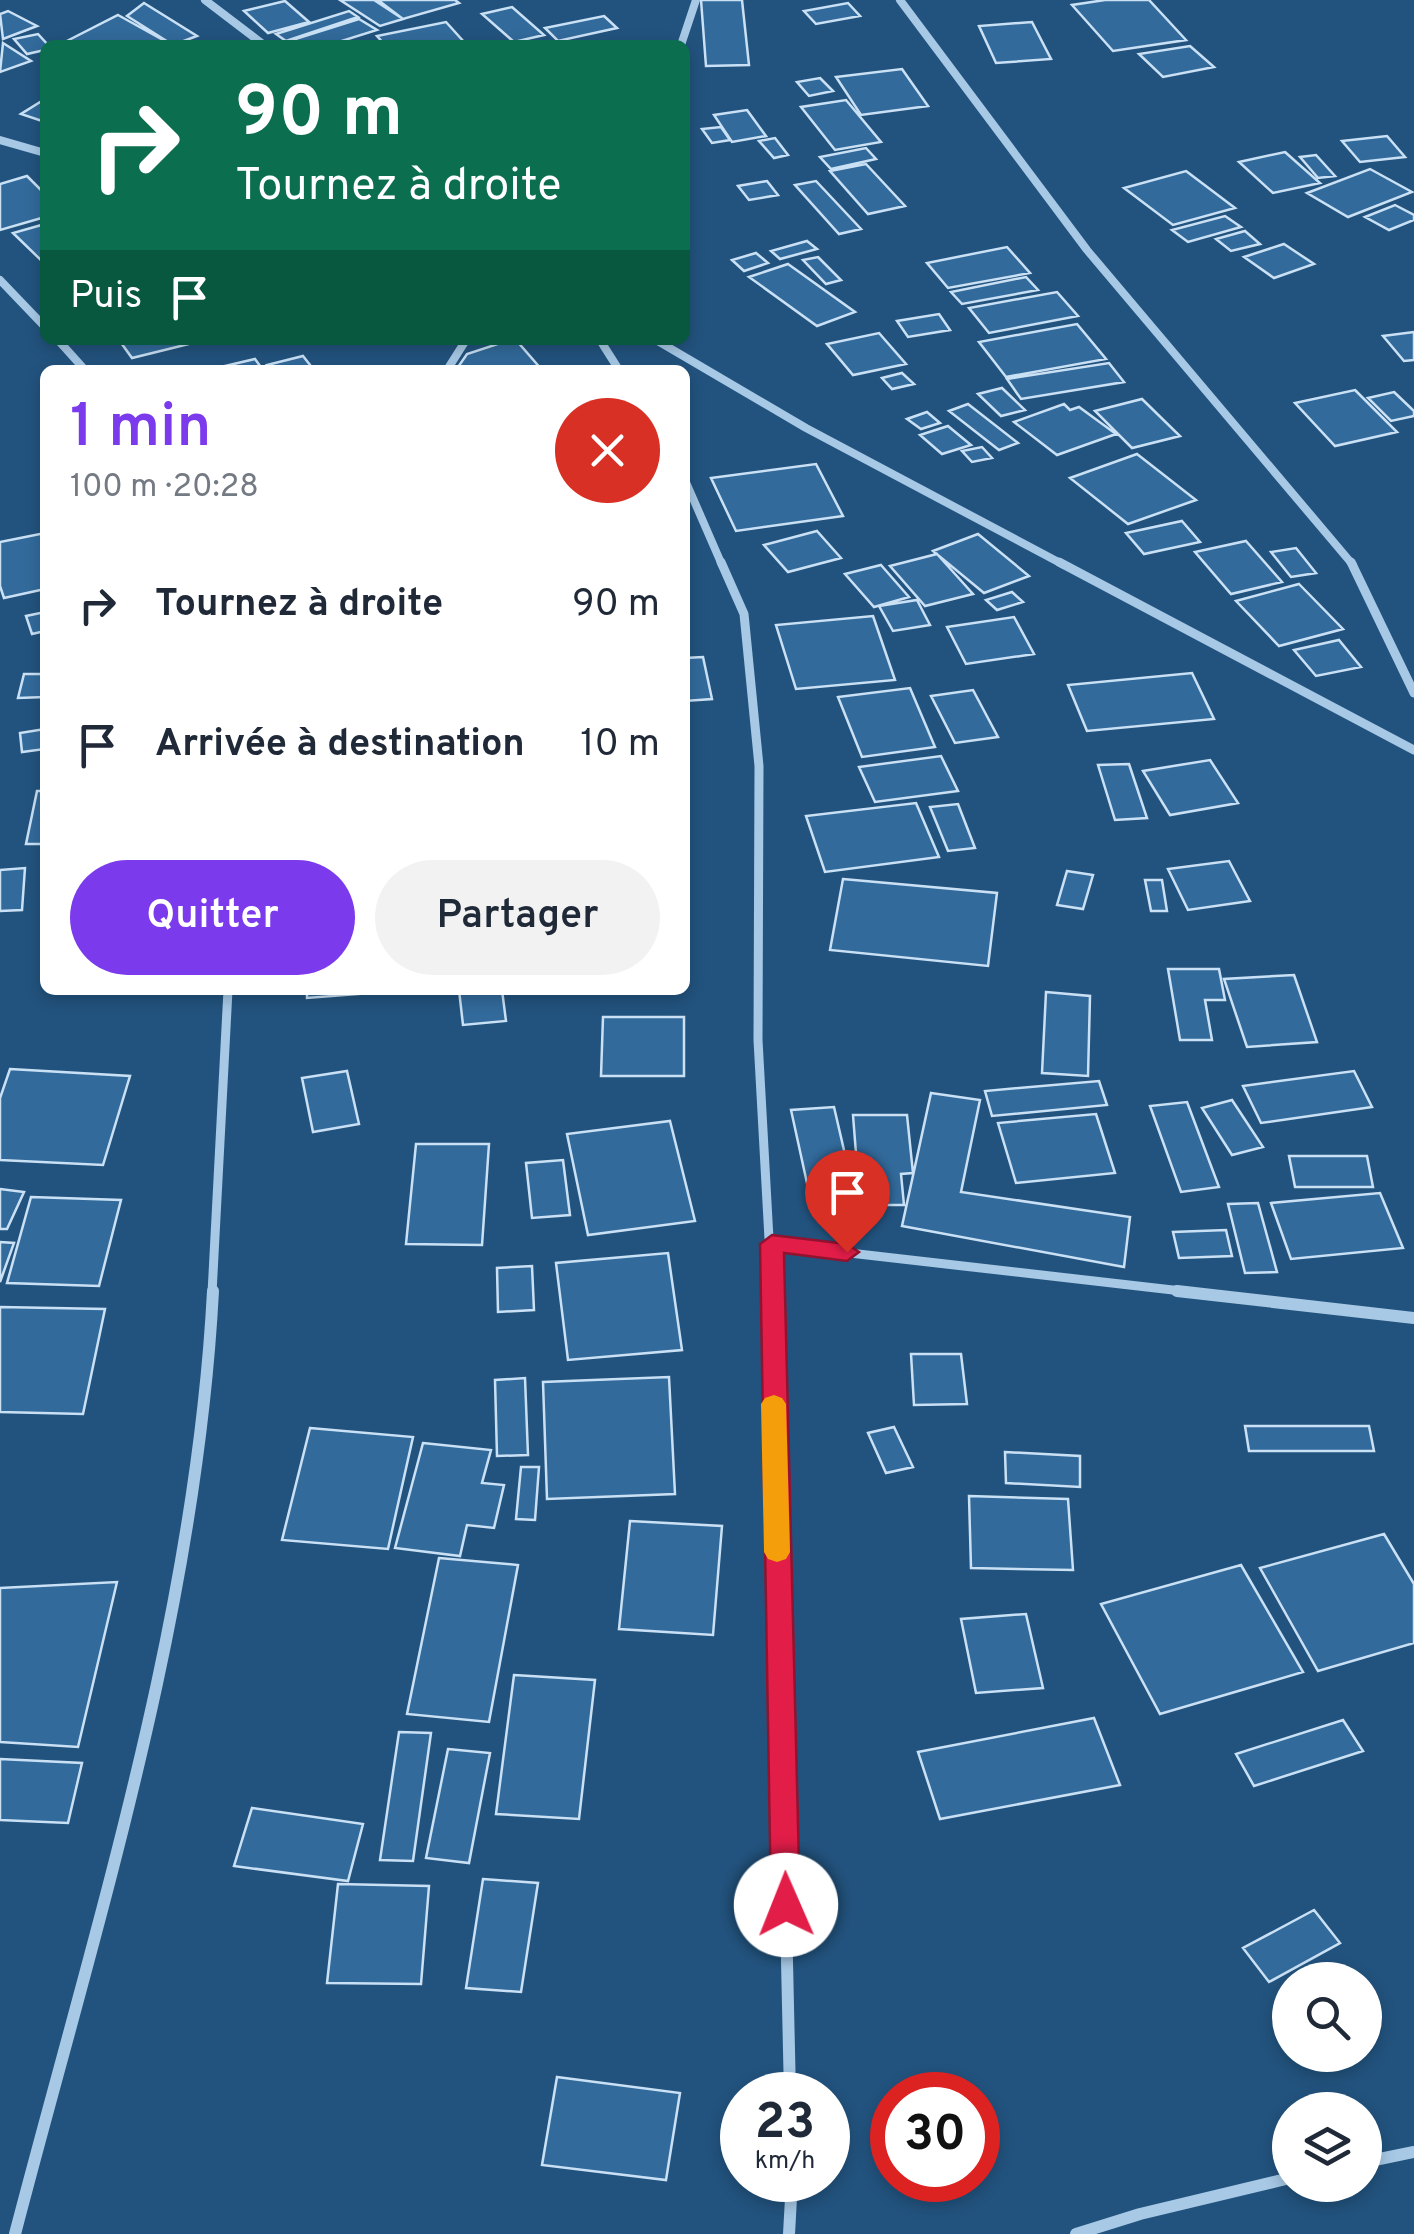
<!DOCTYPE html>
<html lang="fr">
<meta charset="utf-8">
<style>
body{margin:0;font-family:Overpass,sans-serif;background:#f2f2f3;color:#1f2937;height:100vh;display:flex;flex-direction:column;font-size:38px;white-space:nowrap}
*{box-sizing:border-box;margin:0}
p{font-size:32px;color:#747a83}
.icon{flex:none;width:55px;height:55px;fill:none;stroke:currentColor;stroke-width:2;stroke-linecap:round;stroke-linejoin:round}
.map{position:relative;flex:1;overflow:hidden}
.side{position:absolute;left:40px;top:365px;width:650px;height:630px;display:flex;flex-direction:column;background:#fff;border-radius:15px;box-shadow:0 5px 15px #0003}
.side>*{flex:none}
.banner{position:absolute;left:40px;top:40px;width:650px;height:305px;border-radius:15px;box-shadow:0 5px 15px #0003;background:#0b6e4f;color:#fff;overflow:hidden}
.tools{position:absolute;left:1272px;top:1962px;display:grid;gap:20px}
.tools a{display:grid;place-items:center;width:110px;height:110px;border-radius:50%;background:#fff;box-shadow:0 5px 15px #0003;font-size:50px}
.speed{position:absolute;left:720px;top:2072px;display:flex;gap:20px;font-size:50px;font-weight:700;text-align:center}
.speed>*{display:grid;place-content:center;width:130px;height:130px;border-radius:50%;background:#fff;box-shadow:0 5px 15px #0003;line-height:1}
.speed small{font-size:25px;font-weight:400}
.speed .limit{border:15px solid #d22;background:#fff;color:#111}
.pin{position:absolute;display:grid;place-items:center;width:85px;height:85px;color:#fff;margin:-102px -42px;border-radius:50% 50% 50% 0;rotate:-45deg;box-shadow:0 0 10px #0007}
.pin .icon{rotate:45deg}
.me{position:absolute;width:110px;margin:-55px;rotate:359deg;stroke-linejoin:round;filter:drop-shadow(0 0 8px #0008)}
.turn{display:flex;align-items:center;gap:35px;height:210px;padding:0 30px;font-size:45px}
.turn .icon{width:130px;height:130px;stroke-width:2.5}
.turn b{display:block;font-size:70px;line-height:85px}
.then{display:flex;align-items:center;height:95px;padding:0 30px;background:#0003;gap:20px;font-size:38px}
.round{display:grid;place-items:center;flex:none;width:105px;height:105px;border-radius:52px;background:#f2f2f3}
.overview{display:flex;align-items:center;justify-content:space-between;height:170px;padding:0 30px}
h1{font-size:60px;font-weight:600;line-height:75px;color:#7c3aed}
.primary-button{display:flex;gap:20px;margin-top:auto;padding:20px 30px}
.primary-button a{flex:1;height:115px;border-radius:60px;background:#7c3aed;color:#fff;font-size:40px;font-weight:600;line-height:115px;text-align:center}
.primary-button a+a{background:#f2f2f3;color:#1f2937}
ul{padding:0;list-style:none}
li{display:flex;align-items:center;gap:30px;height:140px;padding:0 30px}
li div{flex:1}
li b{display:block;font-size:38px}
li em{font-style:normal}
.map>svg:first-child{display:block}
.building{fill:#326a9b;stroke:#cae1f5;stroke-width:2.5}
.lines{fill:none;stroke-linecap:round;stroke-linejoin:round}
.street-far2{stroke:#a7c9e6;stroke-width:8}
.street-far1{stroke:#a7c9e6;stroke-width:9}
.street{stroke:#a7c9e6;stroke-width:12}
.route{fill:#e11d48;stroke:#92132f;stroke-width:2.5}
.slow{fill:#f59e0b}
</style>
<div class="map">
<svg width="1414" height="2234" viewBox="0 0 1414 2234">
<rect width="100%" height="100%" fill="#22537e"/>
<path class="building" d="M340,0h34l29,19 -23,7z
M378,0h77l4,3 -56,16z
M701,0h41l7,65 -43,1z
M1105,0h44l37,40 -73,11 -41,-46z
M285,1l24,21 -41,11 -24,-22z
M144,3l53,33 -24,9 -46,-29z
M848,3l12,13 -44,8 -12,-13z
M512,7l32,28 -30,7 -32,-28z
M8,11l29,15 -34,13 -3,-25z
M349,11l9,6 -72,24 -10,-7z
M118,15l54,30h-113z
M604,16l13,12 -59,13 -13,-13z
M359,19l18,11 -48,15h-34l-6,-4z
M446,22l19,21 -80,2 -8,-9z
M1032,22l19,37 -55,4 -17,-37z
M38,34l10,11 -3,5 -18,4 -13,-15z
M3,43l28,18 -31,11z
M1190,46l24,21 -51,10 -24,-23z
M902,69l26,37 -67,9 -25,-38z
M820,78l13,13 -24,5 -12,-14z
M45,99v23l-24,-8z
M846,100l35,42 -46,8 -34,-43z
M747,110l19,26 -34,6 -18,-27z
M721,127l9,13 -18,3 -10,-14z
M1387,136l18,21 -45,5 -18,-21z
M775,138l13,17 -14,3 -15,-17z
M866,148l10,11 -45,10 -11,-12z
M1285,152l35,31 -47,10 -34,-31z
M1316,155l19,21 -17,2 -18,-21z
M866,164l39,42 -37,8 -38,-43z
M1370,169l42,23 -64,25 -41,-24z
M1186,171l49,37 -62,17 -49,-37z
M27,176l18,18v23l-45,13v-46z
M767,181l11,14 -29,5 -11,-14z
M816,181l45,48 -22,5 -44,-49z
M1395,205l19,10v5l-25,10 -24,-13z
M1225,216l16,11 -53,15 -16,-12z
M45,224v40l-32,-31z
M1245,231l15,13 -29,7 -15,-12z
M807,241l10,8 -37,10 -9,-8z
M1284,244l30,20 -40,14 -30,-21z
M1007,247l23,26 -82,15 -21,-25z
M756,253l12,10 -24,8 -12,-11z
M818,257l23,23 -15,4 -23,-24z
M788,264l67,48 -38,14 -68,-49z
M1026,277l12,13 -76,14 -11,-12z
M1057,292l21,24 -89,17 -20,-25z
M939,314l11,16 -42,7 -11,-16z
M1077,324l29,35 -100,18 -27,-35z
M1414,332v28l-10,1 -21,-25z
M879,333l27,31 -53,11 -26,-31z
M119,340h72l2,3 -61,15z
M510,340h6l26,30h-86l11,-16z
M303,356l11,14h-43l-4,-5z
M255,359l8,11h-55z
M1109,363l15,19 -103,17 -14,-20z
M902,373l12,11 -22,5 -10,-11z
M1002,388l23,22 -24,6 -23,-22z
M1355,390l42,42 -62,14 -40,-43z
M1394,392l20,19v5l-23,5 -23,-23z
M1142,399l38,37 -48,12 -37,-37z
M968,404l50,39 -19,7 -50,-39z
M1064,404l6,6 9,-3 37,27 -59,21 -43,-33z
M927,412l13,11 -19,6 -14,-10z
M948,426l23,19 -29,9 -22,-19z
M982,447l10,11 -20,4 -10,-11z
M1137,454l59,46 -68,24 -58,-46z
M816,464l27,52 -107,15 -25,-53z
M1182,521l18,21 -56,12 -18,-21z
M817,531l24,27 -53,14 -24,-27z
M45,533v56l-41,9 -4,-12v-44z
M978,534l51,42 -45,17 -51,-42z
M1246,541l36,41 -51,12 -36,-42z
M1296,548l20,25 -25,4 -20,-25z
M937,554l36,40 -48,12 -35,-40z
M881,565l28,32 -35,10 -29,-33z
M1299,584l44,45 -64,17 -43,-45z
M1012,592l11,10 -26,8 -11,-10z
M917,600l13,25 -37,6 -14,-25z
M45,612v19l-13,3 -6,-18z
M873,616l22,64 -99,9 -20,-64z
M1014,617l20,37 -68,10 -19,-37z
M1339,640l22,27 -45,9 -22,-26z
M703,657l9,42 -27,2v-43z
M1192,673l22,46 -127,12 -19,-46z
M24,674h21v23l-27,1z
M910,688l25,59 -73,10 -24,-60z
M973,690l25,47 -43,6 -24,-47z
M45,729v20l-23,3 -2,-19z
M941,756l17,35 -83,11 -16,-35z
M1210,760l28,43 -68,12 -27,-44z
M1129,764l18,54 -32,2 -17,-55z
M37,791h8v53h-19z
M916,803l23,54 -114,15 -19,-56z
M958,804l17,44 -27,3 -18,-44z
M1229,861l21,40 -62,9 -20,-41z
M25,868l-3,42 -22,1v-41z
M1067,871l26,4 -10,34 -26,-4z
M843,879l154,14 -9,73 -158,-16z
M1145,880h17l5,31h-16z
M1168,969h51l6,31h-20l7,40h-32z
M1294,975l23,67 -70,5 -23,-68z
M307,990h103l-103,8z
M459,990h43l4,31 -43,4z
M1046,992l44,4 -2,80 -46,-3z
M603,1017h81v59h-83z
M10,1069l120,7 -27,89 -103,-5v-62z
M347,1071l12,53 -46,8 -11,-54z
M1354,1071l18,36 -111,16 -18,-37z
M1099,1081l8,24 -115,11 -7,-25z
M931,1093l49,7 -19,92 169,25 -6,50 -222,-41z
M1232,1100l31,47 -31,8 -30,-47z
M1187,1102l32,85 -38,5 -31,-86z
M834,1107l22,95 -44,4 -21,-96z
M1096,1114l19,59 -99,10 -18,-60z
M853,1115h54l6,58 -12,1 3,31h-44z
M670,1121l25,100 -107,14 -21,-101z
M416,1144h73l-7,101 -76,-1z
M1289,1156h78l6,31h-78z
M563,1160l7,55 -38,3 -6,-55z
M0,1189l24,3 -17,37h-7z
M1380,1193l23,55 -112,11 -20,-56z
M31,1197l90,3 -22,86 -92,-3z
M1258,1203l19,69 -32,1 -17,-69z
M1226,1230l6,26 -53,2 -6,-26z
M0,1242l14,1 -14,39z
M668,1253l14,97 -114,10 -12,-97z
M532,1266l2,44 -36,2 -1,-44z
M0,1307l105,2 -22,105 -83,-2z
M911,1354h50l6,50 -53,1z
M669,1377l6,117 -128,5 -4,-117z
M525,1378l3,77 -31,1 -2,-76z
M1245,1426h124l5,25h-125z
M894,1427l19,40 -27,6 -18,-40z
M310,1428l103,9 -25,112 -106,-9z
M423,1443l68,7 -9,33 22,2 -10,43 -27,-3 -7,31 -65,-8z
M1005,1452l75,4v31l-74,-4z
M521,1467h18l-4,53 -19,-1z
M969,1496l99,3 5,71 -102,-2z
M630,1521l92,5 -9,109 -94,-6z
M1384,1534l30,50v59l-96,28 -58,-103z
M439,1558l79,7 -29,157 -82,-8z
M1241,1565l62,107 -143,42 -59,-110z
M117,1582l-39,165 -78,-5v-154z
M1026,1614l17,74 -67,5 -15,-74z
M514,1675l81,5 -16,139 -83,-5z
M1094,1718l26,67 -180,34 -22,-67z
M1343,1720l20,31 -109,35 -18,-32z
M399,1732l32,1 -18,128 -33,-1z
M448,1749l42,4 -21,110 -43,-5z
M0,1759l82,4 -14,60 -68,-3z
M252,1808l111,16 -15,57 -114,-15z
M483,1879l55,4 -17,109 -55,-4z
M338,1884l91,2 -8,98 -94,-1z
M1314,1910l26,33 -71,39 -26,-34z
M557,2077l123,16 -14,87 -124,-15z"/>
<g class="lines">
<path class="street-far2" d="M205,0l59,45
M900,0l187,250 266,315
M681,45l15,-45
M0,140l45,13
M0,280l45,47
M58,340l27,30
M600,340l19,30
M656,340l150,88 258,137
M447,370l19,-30
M685,480l37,85"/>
<path class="street-far1" d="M721,562l23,52 15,152 -1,274 14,253
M1059,562l355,188
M1351,562l63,131
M771,1244l428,49
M212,1293l16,-303"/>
<path class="street" d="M772,1291l18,804
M1177,1291l237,27
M1365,2162l49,-10
M15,2234c81,-310 181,-621 198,-943
M789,2234l3,-54
M1076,2234l64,-20 150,-36"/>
</g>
<path class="route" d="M772,1235l75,9 12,8 -12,9 -63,-8 16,652 -4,9 -10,4 -10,-4 -5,-9 -11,-661z"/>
<path class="slow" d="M774,1395l8,3 4,6 4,148 -4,7 -9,3 -9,-3 -4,-7 -3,-148 4,-6z"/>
</svg>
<div class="tools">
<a><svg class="icon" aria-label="search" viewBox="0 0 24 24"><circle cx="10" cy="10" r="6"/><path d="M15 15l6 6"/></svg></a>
<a><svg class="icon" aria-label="layers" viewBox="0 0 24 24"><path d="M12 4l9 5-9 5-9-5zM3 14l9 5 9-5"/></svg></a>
</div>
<div class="speed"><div>23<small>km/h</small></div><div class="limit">30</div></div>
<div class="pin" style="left:847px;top:1252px;background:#d93025"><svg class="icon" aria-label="arrive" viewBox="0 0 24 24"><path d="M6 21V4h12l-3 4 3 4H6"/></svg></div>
<svg class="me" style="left:786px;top:1905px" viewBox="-20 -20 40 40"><circle r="19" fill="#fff"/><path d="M0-13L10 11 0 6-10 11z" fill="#e11d48"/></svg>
<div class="banner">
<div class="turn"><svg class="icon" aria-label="right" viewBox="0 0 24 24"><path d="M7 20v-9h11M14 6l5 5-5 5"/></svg><div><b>90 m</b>Tournez à droite</div></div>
<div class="then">Puis<svg class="icon" aria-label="arrive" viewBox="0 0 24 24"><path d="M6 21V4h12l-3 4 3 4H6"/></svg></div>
</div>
<section class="side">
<div class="overview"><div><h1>1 min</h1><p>100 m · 20:28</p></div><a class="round" style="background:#d93025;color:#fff"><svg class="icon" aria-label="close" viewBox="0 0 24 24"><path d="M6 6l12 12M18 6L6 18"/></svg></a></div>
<ul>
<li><svg class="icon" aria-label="right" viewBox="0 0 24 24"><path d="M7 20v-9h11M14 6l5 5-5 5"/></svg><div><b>Tournez à droite</b></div><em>90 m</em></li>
<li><svg class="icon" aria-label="arrive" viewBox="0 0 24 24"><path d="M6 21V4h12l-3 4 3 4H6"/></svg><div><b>Arrivée à destination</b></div><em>10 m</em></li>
</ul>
<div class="primary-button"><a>Quitter</a><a>Partager</a></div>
</section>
</div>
